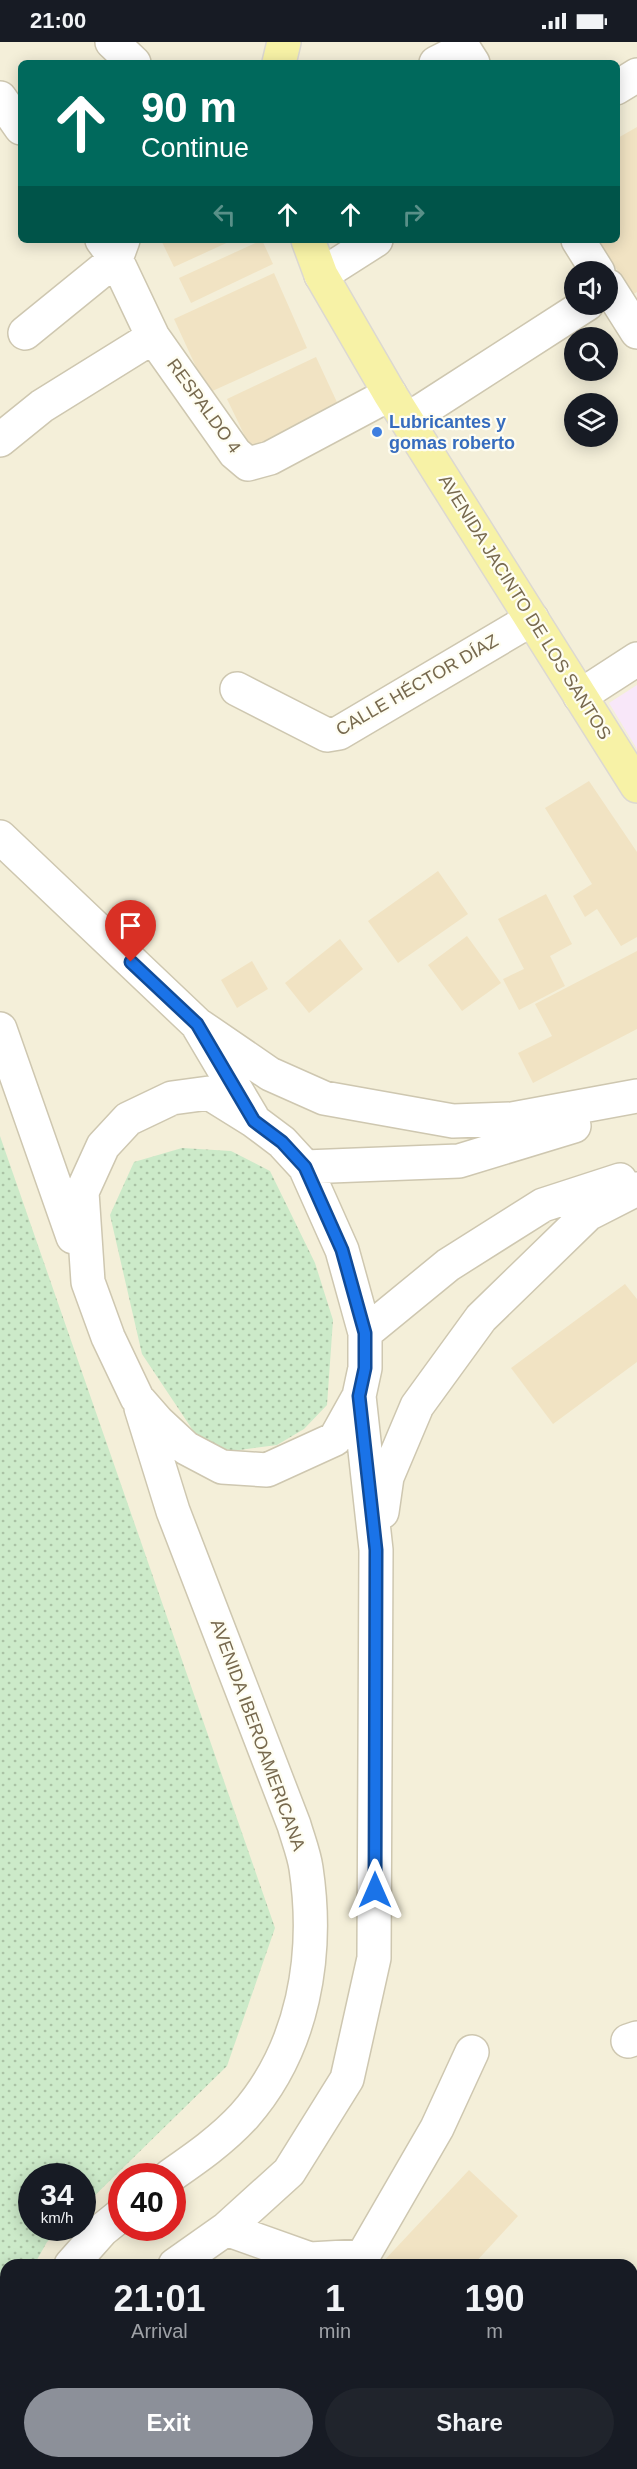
<!DOCTYPE html>
<meta charset="utf-8">
<style>
body{margin:0;font-family:Arial,sans-serif;background:#20242c;color:#f1f3f6;height:100vh;display:flex;flex-direction:column;font-size:22px;white-space:nowrap}
*{box-sizing:border-box;margin:0}
p{font-size:20px;color:#9ea1a6}
.icon{flex:none;width:33px;height:33px;fill:none;stroke:currentColor;stroke-width:2;stroke-linecap:round;stroke-linejoin:round}
.map{position:relative;flex:1;overflow:hidden}
.sheet{position:absolute;left:0px;top:2217px;width:638px;height:210px;display:flex;flex-direction:column;background:#171b24;border-radius:18px 18px 0 0;box-shadow:0 3px 15px #0003}
.sheet>*{flex:none}
.banner{position:absolute;left:18px;top:18px;width:602px;height:183px;border-radius:9px;box-shadow:0 3px 15px #0003;background:#00695c;color:#fff;overflow:hidden}
.tools{position:absolute;left:564px;top:219px;display:grid;gap:12px}
.tools a{display:grid;place-items:center;width:54px;height:54px;border-radius:50%;background:#171b24;box-shadow:0 3px 15px #0003;font-size:30px}
.speed{position:absolute;left:18px;top:2121px;display:flex;gap:12px;font-size:30px;font-weight:700;text-align:center}
.speed>*{display:grid;place-content:center;width:78px;height:78px;border-radius:50%;background:#171b24;box-shadow:0 3px 15px #0003;line-height:1}
.speed small{font-size:15px;font-weight:400}
.speed .limit{border:9px solid #d22;background:#fff;color:#111}
.pin{position:absolute;display:grid;place-items:center;width:51px;height:51px;color:#fff;margin:-62px -26px;border-radius:50% 50% 50% 0;rotate:-45deg;box-shadow:0 0 6px #0007}
.pin .icon{rotate:45deg}
.me{position:absolute;width:66px;margin:-33px;rotate:0deg;stroke-linejoin:round;filter:drop-shadow(0 0 4px #0008)}
.turn{display:flex;align-items:center;gap:21px;height:126px;padding:0 24px;font-size:27px}
.turn .icon{width:78px;height:78px;stroke-width:2.5}
.turn b{display:block;font-size:42px;line-height:51px}
.lanes{display:flex;align-items:center;height:57px;padding:0 24px;background:#0003;justify-content:center;gap:30px;direction:ltr}
.lanes .off{opacity:.35}
.eta{display:flex;justify-content:space-evenly;align-items:center;height:102px;text-align:center}
.eta b{font-size:36px;font-weight:800;line-height:42px}
.cta{display:flex;gap:12px;margin-top:auto;padding:12px 24px}
.cta a{flex:1;height:69px;border-radius:36px;background:#8c9099;color:#fff;font-size:24px;font-weight:800;line-height:69px;text-align:center}
.cta a+a{background:#20242c;color:#f1f3f6}
.status{display:flex;justify-content:space-between;align-items:center;height:42px;padding:0 30px;background:#171b24;direction:ltr}
.status svg{height:16px;fill:currentColor}
.map>svg:first-child{display:block}
.residential{fill:#f4efd9;fill-rule:evenodd}
.education{fill:#f8e7f9}
.park{fill:url(#park-dots)}
.building{fill:#f1e3c3}
.lines{fill:none;stroke-linecap:round;stroke-linejoin:round}
.minor-casing{stroke:#cec7b0;stroke-width:36}
.major-casing{stroke:#dcd8d1;stroke-width:36}
.minor{stroke:#fff;stroke-width:33}
.major{stroke:#f7f2a6;stroke-width:33}
.route-casing{stroke:#114b97;stroke-width:15}
.route{stroke:#1a73e8;stroke-width:10}
.shop-dot{fill:#3f7fe0;stroke:#fefdf1;stroke-width:2}
.labels{text-anchor:middle;dominant-baseline:central;stroke-width:4.5;stroke-linejoin:round;paint-order:stroke}
.street-label{font-size:18px;fill:#77694e;stroke:#fefdf1}
.shop-label{font-size:18px;font-weight:bold;fill:#366cbe;stroke:#fefdf1;text-anchor:start}
</style>
<div class="status"><b>21:00</b><svg viewBox="0 0 49 12"><path d="M0 12V9h3v3zM5 12V6h3v6zM10 12V3h3v9zM15 12V0h3v12zM26 1h20v11H26zM47 4h2v5h-2z"/></svg></div>
<div class="map">
<svg width="637" height="2427" viewBox="0 0 637 2427">
<defs>
<pattern id="park-dots" width="8" height="8" patternUnits="userSpaceOnUse" patternTransform="scale(1.5)"><rect width="8" height="8" fill="#cceac9"/><path d="M2 2h.1M6 6h.1" fill="none" stroke="#aac2a5" stroke-width="1.8" stroke-linecap="round"/></pattern>
</defs>
<rect width="100%" height="100%" fill="#fcfbeb"/>
<path class="residential" d="M0,0h637v2427h-637zM21,21h595v177h-595zM574,230h34v32h-34zM574,296h34v32h-34zM574,362h34v32h-34zM32,2134h50v52h-50zM122,2134h50v52h-50zM6,2223h626v198h-626z"/>
<path class="education" d="M637,643v64l-28,-46z"/>
<path class="park" d="M0,1094l275,792 -48,138 -144,141 -1,-31h-50v52h29l-14,14 -13,23h-28v49l-6,11z
M182,1106l49,3 39,20 45,92 18,57 -6,85 -23,24 -27,16 -45,6 -32,-10 -58,-87 -32,-139 24,-53z"/>
<path class="building" d="M637,85v165l-5,3 -33,-55h17v-101z
M161,198h72l-59,27z
M262,198l11,24 -82,39 -12,-25z
M274,231l33,75 -99,45 -34,-74z
M316,315l26,56 -88,42 -27,-56z
M589,739l48,71v85l-16,9 -24,-37 -12,8 -12,-21 19,-12 -47,-76z
M438,829l30,43 -70,49 -30,-42z
M546,852l26,50 -22,12 15,30 -46,24 -16,-31 21,-10 -26,-50z
M467,894l34,47 -39,28 -34,-46z
M340,897l23,30 -54,44 -24,-30z
M637,909v78l-104,54 -15,-30 34,-17 -17,-32z
M252,919l16,28 -31,19 -16,-28z
M625,1242l12,15v63l-84,62 -42,-56z
M469,2128l49,46 -45,49h-93z
M195,2421h68l4,6h-68z
M295,2421h79l4,6h-79z"/>
<g class="lines">
<g class="minor-casing">
<path id="minor" d="M112,0l22,21
M436,21l24,-12 6,1 7,11
M616,46l21,-13
M0,56l21,30
M102,198l14,19 37,78 82,116 13,11 22,-6 120,-64
M578,198l20,32
M321,233l55,-35
M608,244l29,46
M25,291l91,-74 7,-19
M407,378l180,-116
M0,398l42,-34 111,-69
M237,647l90,46 12,-2 193,-114
M580,654l57,-37
M0,795l197,187 55,93
M197,982l73,50 54,24 129,23 59,-2 125,-23
M0,987l73,208
M209,1051l45,28 28,21 23,25 37,83 23,83v35l-6,28 -24,43 -68,31 -45,-3 -36,-19 -28,-26 -21,-24 -29,-61 -20,-55 -6,-90 21,-46 25,-27 44,-21z
M305,1125l154,-6 115,-35
M365,1291l83,-68 95,-60 77,-25
M141,1366l32,103 121,314c4,14 10,29 12,43 13,87 -2,180 -62,248 -22,24 -48,42 -74,60
M382,1470l5,-35 30,-71 64,-88 107,-104 49,-25
M628,1999l9,-3
M226,2187l84,30 53,-3 74,-128 35,-76
M71,2223l31,-35 20,-16
M175,2223l51,-36 63,-57 58,-93 27,-121 2,-408 -17,-154
M0,2371l6,-25
M632,2408l5,-7
M560,2421l5,6
M60,2427l1,-6"/>
</g>
<g class="major-casing">
<path id="major" d="M279,21l5,-21
M308,198l13,35 69,119 247,392"/>
</g>
<use href="#minor" class="minor"/>
<use href="#major" class="major"/>
</g>
<g class="lines">
<g class="route-casing">
<path id="route" d="M131,920l66,62 57,97 28,21 23,25 37,83 23,83v35l-6,28 17,154 -1,340"/>
</g>
<use href="#route" class="route"/>
</g>
<circle class="shop-dot" cx="377" cy="390" r="6"/>
<g class="labels">
<g class="street-label">
<text transform="translate(204 364) rotate(54)">RESPALDO 4</text>
<text transform="translate(525 565) rotate(58)">AVENIDA JACINTO DE LOS SANTOS</text>
<text transform="translate(417 643) rotate(-30)">CALLE HÉCTOR DÍAZ</text>
<text transform="translate(258 1693) rotate(70)">AVENIDA IBEROAMERICANA</text>
</g>
<g class="shop-label">
<text x="389" y="380">Lubricantes y<tspan x="389" dy="21">gomas roberto</tspan></text>
</g>
</g>
</svg>
<div class="tools">
<a><svg class="icon" aria-label="sound" viewBox="0 0 24 24"><path d="M4 9h4l5-4v14l-5-4H4zM17 9q2 3 0 6"/></svg></a>
<a><svg class="icon" aria-label="search" viewBox="0 0 24 24"><circle cx="10" cy="10" r="6"/><path d="M15 15l6 6"/></svg></a>
<a><svg class="icon" aria-label="layers" viewBox="0 0 24 24"><path d="M12 4l9 5-9 5-9-5zM3 14l9 5 9-5"/></svg></a>
</div>
<div class="speed"><div>34<small>km/h</small></div><div class="limit">40</div></div>
<div class="pin" style="left:131px;top:920px;background:#d93025"><svg class="icon" aria-label="arrive" viewBox="0 0 24 24"><path d="M6 21V4h12l-3 4 3 4H6"/></svg></div>
<svg class="me" style="left:375px;top:1848px" viewBox="-20 -20 40 40"><path d="M0-17L14 15 0 8-14 15z" fill="#1a73e8" stroke="#fff" stroke-width="4"/></svg>
<div class="banner">
<div class="turn"><svg class="icon" aria-label="ahead" viewBox="0 0 24 24"><path d="M12 20V5M6 11l6-6 6 6"/></svg><div><b>90 m</b>Continue</div></div>
<div class="lanes"><svg class="icon off" aria-label="left" viewBox="0 0 24 24"><path d="M17 20v-9H6M10 6l-5 5 5 5"/></svg><svg class="icon" aria-label="ahead" viewBox="0 0 24 24"><path d="M12 20V5M6 11l6-6 6 6"/></svg><svg class="icon" aria-label="ahead" viewBox="0 0 24 24"><path d="M12 20V5M6 11l6-6 6 6"/></svg><svg class="icon off" aria-label="right" viewBox="0 0 24 24"><path d="M7 20v-9h11M14 6l5 5-5 5"/></svg></div>
</div>
<section class="sheet">
<div class="eta">
<div><b>21:01</b><p>Arrival</p></div>
<div><b>1</b><p>min</p></div>
<div><b>190</b><p>m</p></div>
</div>
<div class="cta"><a>Exit</a><a>Share</a></div>
</section>
</div>
